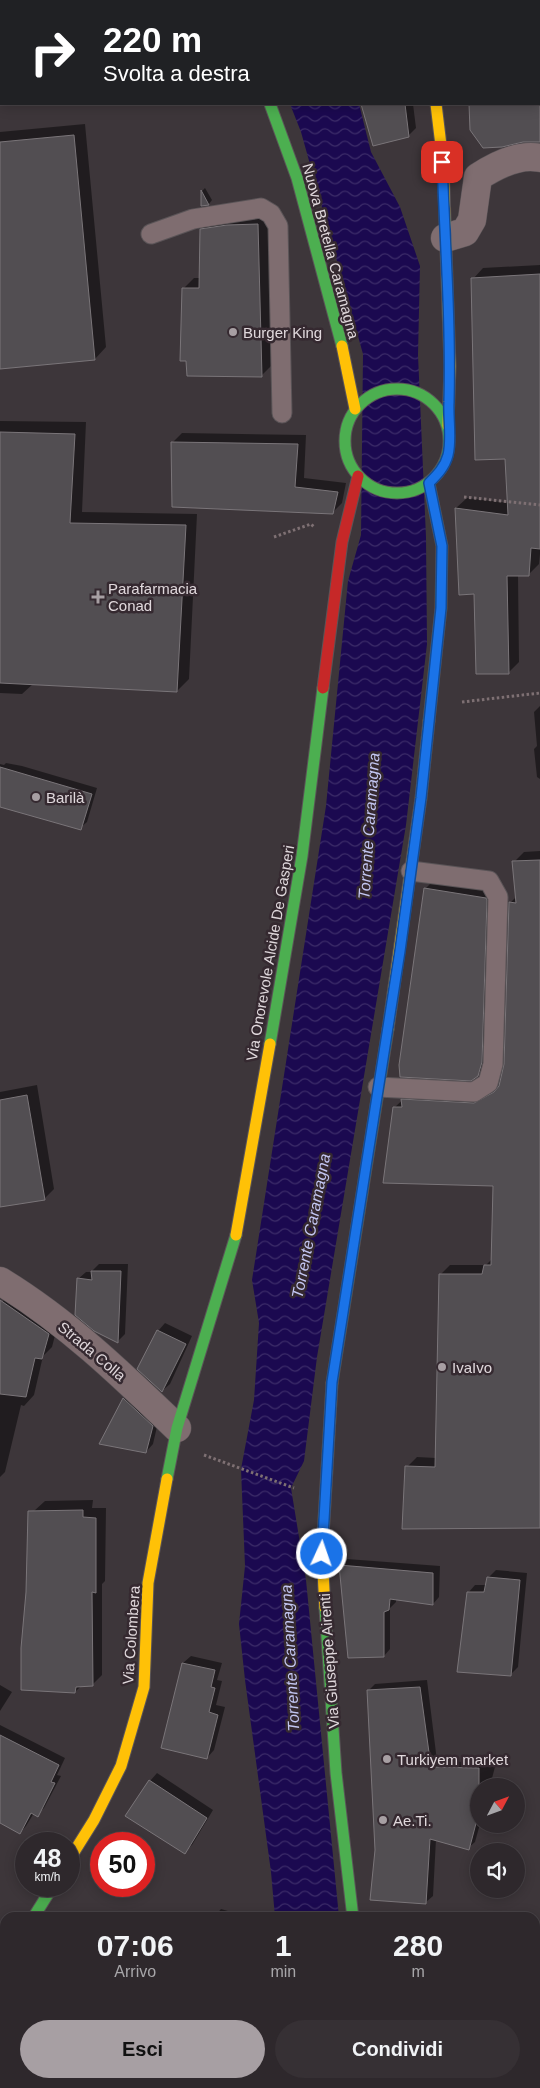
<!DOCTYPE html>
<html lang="it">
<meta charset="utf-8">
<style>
body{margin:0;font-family:Arial,sans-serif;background:#363034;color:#f1f3f6;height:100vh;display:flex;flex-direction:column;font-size:19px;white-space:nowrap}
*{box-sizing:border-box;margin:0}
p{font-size:16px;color:#a7a6a9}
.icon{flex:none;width:28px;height:28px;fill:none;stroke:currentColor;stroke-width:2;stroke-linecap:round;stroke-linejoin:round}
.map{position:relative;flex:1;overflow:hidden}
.side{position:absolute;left:0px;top:1912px;width:540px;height:176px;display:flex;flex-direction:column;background:#2e282c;border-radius:15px 15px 0 0;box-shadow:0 2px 12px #0003,0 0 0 1px #494448}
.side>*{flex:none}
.banner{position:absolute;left:0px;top:0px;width:540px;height:105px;box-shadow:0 2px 12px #0003,0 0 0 1px #494448;background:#202124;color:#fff;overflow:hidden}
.needle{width:32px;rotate:49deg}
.buttons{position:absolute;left:470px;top:1778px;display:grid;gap:10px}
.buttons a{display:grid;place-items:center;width:55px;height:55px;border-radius:50%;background:#2e282c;box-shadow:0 2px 12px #0003,0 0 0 1px #494448;font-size:25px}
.speed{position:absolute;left:15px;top:1832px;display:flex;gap:10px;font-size:25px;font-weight:700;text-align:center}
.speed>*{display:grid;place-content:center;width:65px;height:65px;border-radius:50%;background:#2e282c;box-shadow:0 2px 12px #0003,0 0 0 1px #494448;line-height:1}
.speed small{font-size:12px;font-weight:400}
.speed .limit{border:8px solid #d22;background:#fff;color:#111}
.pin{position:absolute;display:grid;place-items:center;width:42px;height:42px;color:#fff;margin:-21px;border-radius:10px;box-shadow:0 2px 8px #0006}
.me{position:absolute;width:55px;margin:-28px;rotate:3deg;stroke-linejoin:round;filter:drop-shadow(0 0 4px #0008)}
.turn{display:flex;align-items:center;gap:18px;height:105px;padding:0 20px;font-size:22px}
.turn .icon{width:65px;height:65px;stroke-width:2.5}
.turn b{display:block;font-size:35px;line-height:42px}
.eta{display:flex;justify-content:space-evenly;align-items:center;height:85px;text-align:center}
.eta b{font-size:30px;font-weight:700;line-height:35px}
.cta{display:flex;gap:10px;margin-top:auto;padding:10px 20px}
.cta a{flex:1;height:58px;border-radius:30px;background:#a79fa3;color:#111;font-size:20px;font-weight:700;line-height:58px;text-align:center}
.cta a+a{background:#363034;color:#f1f3f6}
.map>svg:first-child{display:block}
.water{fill:url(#water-waves)}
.shadow{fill:#0007}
.building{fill:#524e52;stroke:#7a7579}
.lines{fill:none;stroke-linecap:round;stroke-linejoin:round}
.lane-casing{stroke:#5a5457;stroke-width:21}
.street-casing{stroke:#5a5457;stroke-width:29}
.fast-casing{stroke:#5a5457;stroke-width:13}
.slow-casing{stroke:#5a5457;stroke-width:13}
.jam-casing{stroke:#5a5457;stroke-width:13}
.path{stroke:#7e7073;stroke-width:3;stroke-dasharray:2.5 2.5;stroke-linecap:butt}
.lane{stroke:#7f6d70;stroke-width:19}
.street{stroke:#7f6d70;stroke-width:28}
.fast{stroke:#4caf50;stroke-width:11}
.slow{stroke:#ffc107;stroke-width:11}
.jam{stroke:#c62828;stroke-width:11}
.route-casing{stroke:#114b97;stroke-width:12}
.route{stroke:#1a73e8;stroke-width:9}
.poi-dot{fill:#a79fa3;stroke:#352930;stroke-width:2}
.labels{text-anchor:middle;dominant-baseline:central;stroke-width:5;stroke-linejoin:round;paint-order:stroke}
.street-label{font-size:15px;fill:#e0d8dc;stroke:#352930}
.poi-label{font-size:15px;fill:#e0d8dc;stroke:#352930;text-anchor:start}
.water-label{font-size:16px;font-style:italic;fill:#c3c6f2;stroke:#352930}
</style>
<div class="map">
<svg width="540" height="2088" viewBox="0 0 540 2088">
<defs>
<pattern id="water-waves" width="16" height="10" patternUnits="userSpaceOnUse" patternTransform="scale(1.25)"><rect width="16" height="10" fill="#1b0950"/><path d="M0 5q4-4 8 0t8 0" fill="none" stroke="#3c2c69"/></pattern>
</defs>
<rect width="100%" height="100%" fill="#3d363a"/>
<path class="water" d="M252,0h81v1h-81z
M290,104h69l12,48 29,55 20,59 -2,89 8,182 1,107 -21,181 -89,532 -13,104 -13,27 15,92 33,337h-64l-4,-45 -26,-192 -6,-56 6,-58 -4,-97 13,-69 5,-77 -7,-43 74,-474 22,-225 13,-46 2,-181 -62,-222z
M269,2084h77v4h-77z"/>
<path class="shadow" d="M82,0h45v1h-49z
M472,0h68v141l-69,-11 -1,-26h69v-103z
M363,104h50l3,24 -8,8 -34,8z
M85,124l21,223 -11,12 -95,8v-235z
M205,188l7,12 -3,4 -7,1v-14z
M269,214l3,151 -11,11 -78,-87 11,-11h6l1,-48 11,-11z
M540,265v289l-1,10 -11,11h-10l1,87 -10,10 -34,-79 -19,-85 11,-10 42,5 -3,-45 -33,-179 10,-11z
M0,421l86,1 -4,90 115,2 -8,165 -12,12 -144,-7 -11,10 -22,-1z
M182,433l124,2 -2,43 42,5 -4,20 -10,10 -159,-71z
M540,706v73l-3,-2 -3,-28 3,-3 -3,-34z
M6,763l16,3 75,22 -10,34 -7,6 -80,-23v-41l4,1z
M540,851v675l-133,-59 10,-10 19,1 4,-183 10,-10h36l6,-6 3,-74 -101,-77 19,-18 72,4 15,-8 6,-21 4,-162 6,-6 -2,-35 10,-10z
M436,878l60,10 -8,176 -11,11 -76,-10 25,-177z
M37,1085l17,104 -10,10 -44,6v-113z
M99,1264h29l-3,70 -7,7 -40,-62 8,-7h5z
M13,1292l45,32 -6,23 -9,9 -9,39 -10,11 -3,-1 -16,67 -5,5v-145l8,-7 -5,-24z
M165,1323l27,13 -22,48 -8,7 -4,-60z
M131,1391l28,27 -6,26 -7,8 -45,-9 23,-44z
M93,1500l-1,8h14l-1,73 -3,3v91l-10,10h-10l-7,7 -41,-181 11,-10z
M347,1559l93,7 -1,31 -6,7 -37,-6v4l-6,6v41l-6,7 -44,-90z
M496,1570l31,3 -9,94 -7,7 -43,-81 7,-8h11l2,-7z
M191,1656l31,7 -5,17 5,1 -6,24 9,2 -11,43 -7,8 -24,-95z
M427,1680l10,81 59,2 -6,23h-11l1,38 -5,18 -7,6 -32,-9 -3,57 -7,6 -50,-52 -8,-159 7,-7z
M0,1685l12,7 -12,19z
M0,1725l65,33 -8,17 4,1 -17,32 -7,7 -3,-2 -8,13 -6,7 -20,-11z
M157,1773l56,37 -21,35 -8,7 -34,-71z
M221,1909l31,9h-39z
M535,1948l5,1v139h-19l2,-4h12z
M5,2036v22l-5,-3v-10z
M131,2084h84l8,4h-86z
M435,2084h21l2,4h-20z"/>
<path class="building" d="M361,104h44l4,33 -36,9z
M469,104h71v38h-17l-21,5 -19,1 -13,-18z
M74,135l21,225 -95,9v-227z
M201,190l8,15 -8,1z
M258,224l4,153 -75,-1 -1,-15h-6l2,-73h17l1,-59 27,-4z
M540,274v275l-9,-1 -2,28h-22l2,98h-33l-2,-80 -15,1 -4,-87 53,7 -3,-56 -30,1 -4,-182z
M0,432l75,2 -5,89 116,2 -9,167 -177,-9z
M171,442l127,2 -3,43 43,5 -5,22 -161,-7z
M0,767l92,27 -11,36 -81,-23z
M540,860v668l-138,1 3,-63 30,1 4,-193h43l2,-9h7l2,-79 -110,-3 10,-76h9l-1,-8 73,4 20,-11 5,-6 5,-22 5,-162 7,1 -4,-42z
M424,888l62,10 1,2 -5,162 -4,14 -7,5 -71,-4 -1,-12z
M27,1095l18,105 -45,7v-107z
M91,1271h30l-3,72 -24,-12 -19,-16 2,-37 15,2z
M0,1300l49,34 -7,25 -7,-1 -9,39 -26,-3z
M157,1330l29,14 -24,48 -25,-23z
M123,1398l30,28 -7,27 -47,-9z
M83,1510v7l13,1v75l-4,-1 1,94 -17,1 -1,6 -54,-3v-42l5,-56 2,-81z
M339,1565l94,8v32l-43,-6 -1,11 -5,2v45l-36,1z
M487,1577l33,3 -9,96 -54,-4 10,-80h17z
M182,1663l33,7 -4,17 4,1 -6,24 9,3 -11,44 -46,-11z
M420,1687l11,80 48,1v44l-10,38 -39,-11 -4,65 -56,-4 5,-50 -8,-160z
M0,1735l59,30 -8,17 4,1 -17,34 -7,-4 -11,21 -20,-11z
M149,1780l58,38 -22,36 -60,-38z"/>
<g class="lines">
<g class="lane-casing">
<path id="lane" d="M151,234l42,-15 68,-11 10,6 7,12 4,187
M378,1087l96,5 14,-9 5,-19 5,-167 -9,-16 -78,-10"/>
</g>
<g class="street-casing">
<path id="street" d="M445,238l20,-6 7,-12 6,-43c17,-11 41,-24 62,-19
M0,1281c66,40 122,94 177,147
M463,2084l1,4"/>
</g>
<g class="fast-casing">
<path id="fast" d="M270,104l27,74 45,168
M345 441a52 52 0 1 1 104 0a52 52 0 1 1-104 0Z
M429,483l13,63 -1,62 -12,113
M270,1044l32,-188 21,-168
M332,1383l56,-354
M167,1479l10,-51 59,-193
M325,1608l11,165 17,145
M33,1918l20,-32
M361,2084v4"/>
</g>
<g class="slow-casing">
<path id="slow" d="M232,0v1
M423,0l1,1
M436,104l7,58 7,204 -2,60
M342,346l13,63
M388,1029l33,-231 8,-77
M236,1235l34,-191
M325,1608l-3,-54 10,-171
M69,1860l25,-40 27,-54 23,-79 4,-104 19,-104
M0,1972l5,-9"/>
</g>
<g class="jam-casing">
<path id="jam" d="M323,688l19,-146 16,-66"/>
</g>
<path class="path" d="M464,497l76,8
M274,537l37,-13 3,3
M462,702l78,-9
M204,1455l90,33"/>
<use href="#lane" class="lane"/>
<use href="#street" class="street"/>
<use href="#fast" class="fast"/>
<use href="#slow" class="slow"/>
<use href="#jam" class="jam"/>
</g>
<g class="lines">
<g class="route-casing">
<path id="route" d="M322,1554l10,-172 68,-431 21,-153 20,-190 1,-62 -13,-63c8,-8 16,-16 19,-28 4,-16 0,-36 1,-53 2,-79 -4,-160 -7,-240"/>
</g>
<use href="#route" class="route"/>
</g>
<g class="poi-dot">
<circle cx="233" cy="332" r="5"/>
<path d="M95.5 589.5h5v5h5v5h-5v5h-5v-5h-5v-5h5z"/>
<circle cx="36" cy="797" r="5"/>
<circle cx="442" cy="1367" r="5"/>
<circle cx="387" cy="1759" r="5"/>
<circle cx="383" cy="1820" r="5"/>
</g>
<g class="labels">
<g class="street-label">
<text transform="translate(331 251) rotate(75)">Nuova Bretella Caramagna</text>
<text transform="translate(270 953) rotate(-80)">Via Onorevole Alcide De Gasperi</text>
<text transform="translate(92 1351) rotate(40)">Strada Colla</text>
<text transform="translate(131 1635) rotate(-86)">Via Colombera</text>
<text transform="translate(329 1661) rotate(-94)">Via Giuseppe Airenti</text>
</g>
<g class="poi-label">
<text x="243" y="332">Burger King</text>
<text x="108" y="588">Parafarmacia<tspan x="108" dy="17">Conad</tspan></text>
<text x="46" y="797">Barilà</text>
<text x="452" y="1367">IvaIvo</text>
<text x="397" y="1759">Turkiyem market</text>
<text x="393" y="1820">Ae.Ti.</text>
</g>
<g class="water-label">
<text transform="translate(369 826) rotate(-86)">Torrente Caramagna</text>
<text transform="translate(311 1226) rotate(-79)">Torrente Caramagna</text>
<text transform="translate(290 1658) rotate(-93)">Torrente Caramagna</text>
</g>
</g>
</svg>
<div class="buttons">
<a><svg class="needle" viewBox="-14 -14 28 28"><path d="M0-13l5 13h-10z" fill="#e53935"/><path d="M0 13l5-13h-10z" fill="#a7a6a9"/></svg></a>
<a><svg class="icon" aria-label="sound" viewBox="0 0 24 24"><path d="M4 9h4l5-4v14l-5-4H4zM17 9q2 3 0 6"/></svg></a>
</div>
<div class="speed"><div>48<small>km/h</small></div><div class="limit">50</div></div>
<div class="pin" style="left:442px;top:162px;background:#d93025"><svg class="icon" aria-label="arrive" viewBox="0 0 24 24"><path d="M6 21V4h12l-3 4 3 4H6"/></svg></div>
<svg class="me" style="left:322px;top:1554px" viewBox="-20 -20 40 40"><circle r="17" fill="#1a73e8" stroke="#fff" stroke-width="3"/><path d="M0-11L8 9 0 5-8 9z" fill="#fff"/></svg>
<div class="banner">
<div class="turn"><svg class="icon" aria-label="right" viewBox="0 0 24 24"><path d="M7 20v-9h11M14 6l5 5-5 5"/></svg><div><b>220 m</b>Svolta a destra</div></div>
</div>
<section class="side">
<div class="eta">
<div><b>07:06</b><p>Arrivo</p></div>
<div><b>1</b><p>min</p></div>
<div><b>280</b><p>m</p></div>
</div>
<div class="cta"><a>Esci</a><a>Condividi</a></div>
</section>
</div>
